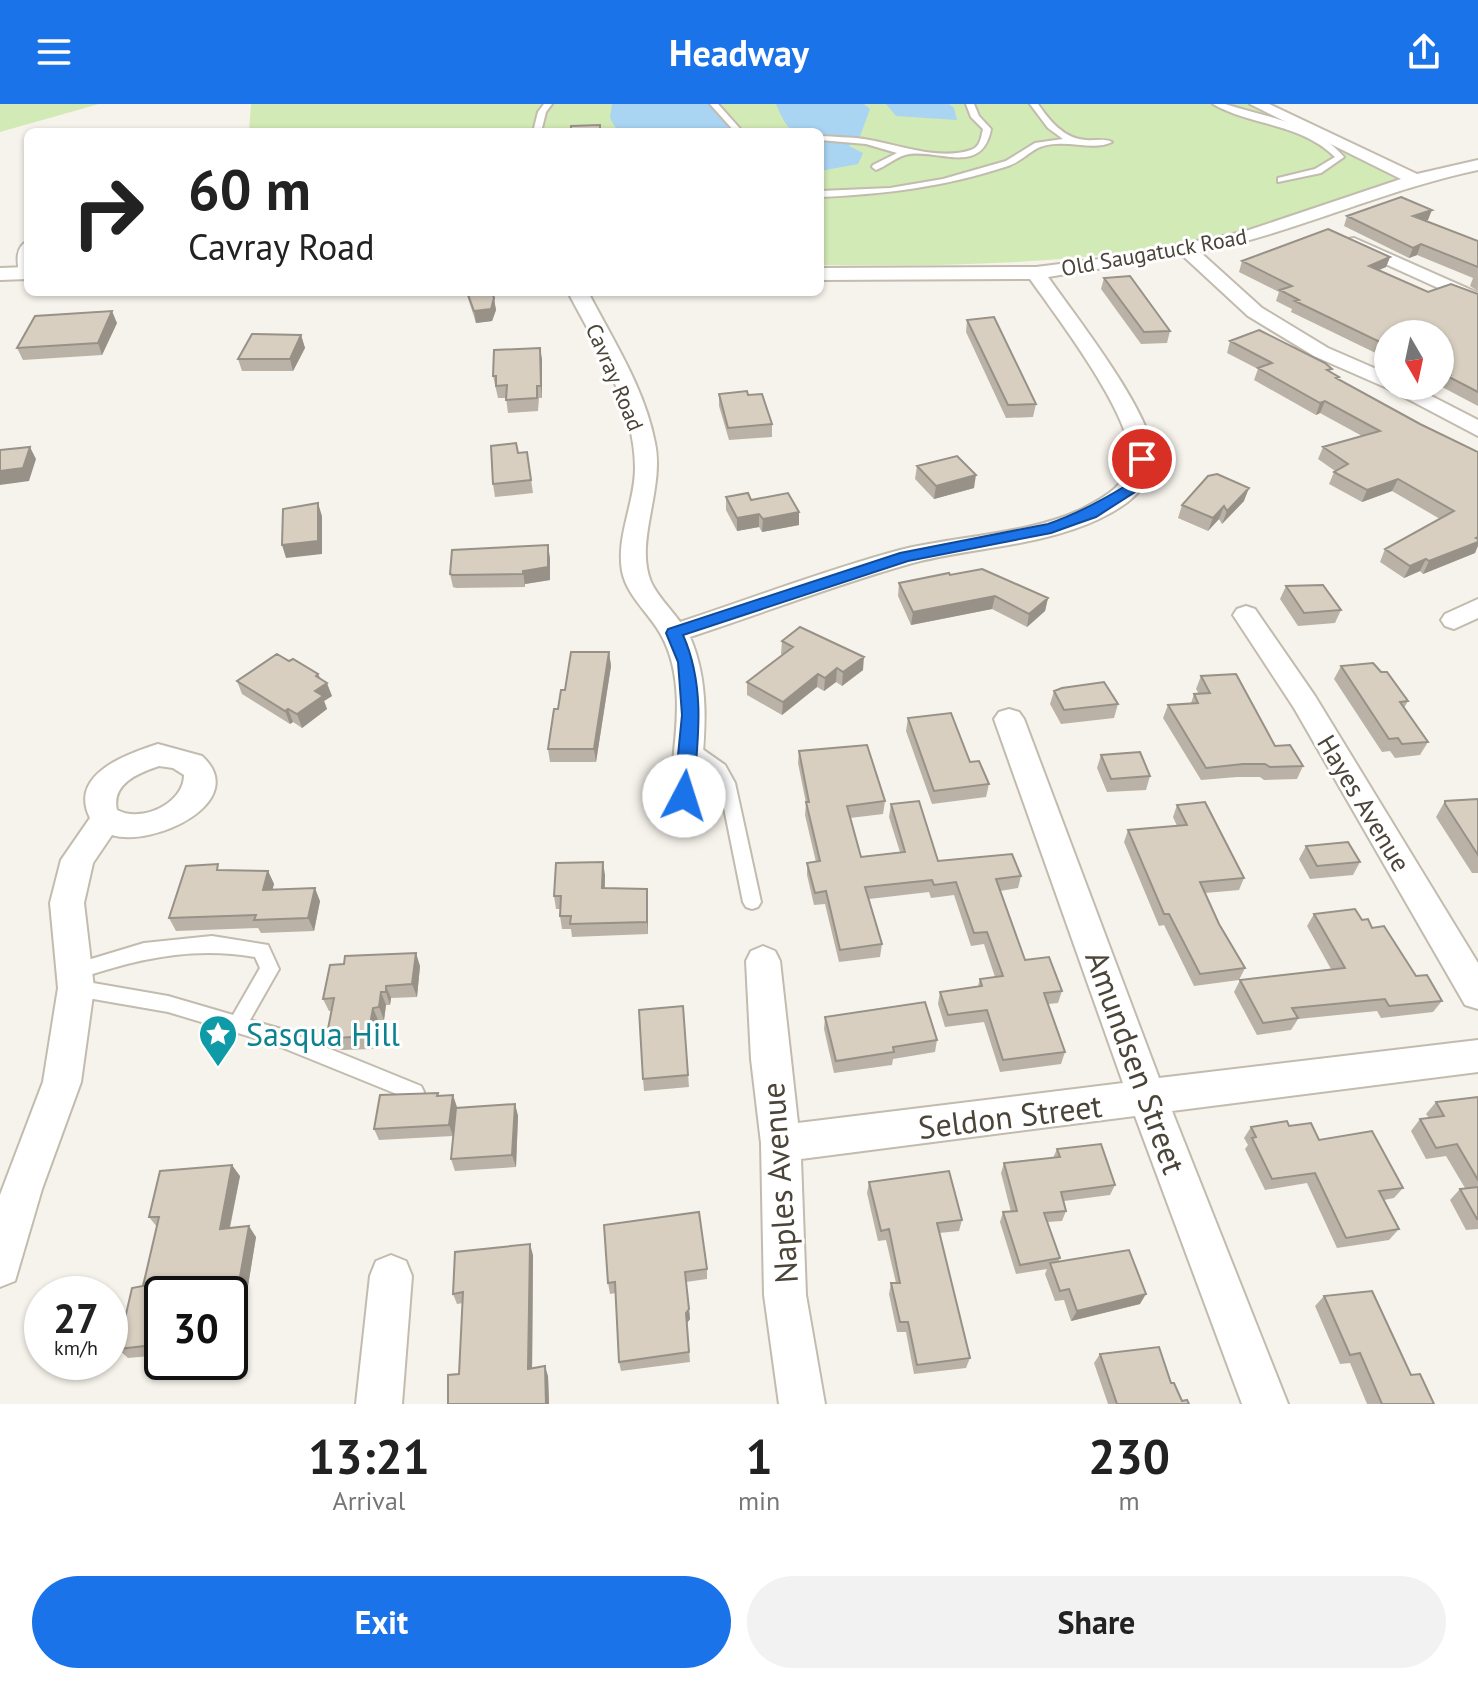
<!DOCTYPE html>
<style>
body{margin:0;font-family:"PT Sans",sans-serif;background:#f2f2f2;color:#222;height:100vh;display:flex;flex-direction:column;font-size:30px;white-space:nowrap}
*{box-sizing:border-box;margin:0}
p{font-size:26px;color:#767676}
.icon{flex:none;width:44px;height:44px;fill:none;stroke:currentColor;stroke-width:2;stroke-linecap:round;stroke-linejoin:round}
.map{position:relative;height:1300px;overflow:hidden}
.sheet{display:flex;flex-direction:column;background:#fff;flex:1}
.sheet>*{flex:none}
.hud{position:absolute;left:24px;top:24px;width:800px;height:168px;border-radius:12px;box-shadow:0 2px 6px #0004;background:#fff;color:#222;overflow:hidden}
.needle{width:52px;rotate:171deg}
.tools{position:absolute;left:1374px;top:216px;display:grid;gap:16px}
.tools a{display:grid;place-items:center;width:80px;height:80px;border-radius:50%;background:#fff;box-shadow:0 2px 6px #0004;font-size:40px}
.speed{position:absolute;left:24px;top:1172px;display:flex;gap:16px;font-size:40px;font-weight:700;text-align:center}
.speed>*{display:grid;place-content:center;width:104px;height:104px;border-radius:50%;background:#fff;box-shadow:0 2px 6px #0004;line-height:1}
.speed small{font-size:20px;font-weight:400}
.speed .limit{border:4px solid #111;border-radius:12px;background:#fff;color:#111}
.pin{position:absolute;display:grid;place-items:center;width:68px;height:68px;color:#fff;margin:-34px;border:4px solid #fff;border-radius:50%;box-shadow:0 2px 8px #0007}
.me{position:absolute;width:88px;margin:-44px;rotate:5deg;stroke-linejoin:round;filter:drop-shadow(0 0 6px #0008)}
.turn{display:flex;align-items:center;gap:28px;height:168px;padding:0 32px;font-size:36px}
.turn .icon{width:104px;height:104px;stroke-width:2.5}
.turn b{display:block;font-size:56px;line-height:68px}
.eta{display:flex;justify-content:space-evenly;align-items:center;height:136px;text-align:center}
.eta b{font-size:48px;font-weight:700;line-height:56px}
.cta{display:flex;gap:16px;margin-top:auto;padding:16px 32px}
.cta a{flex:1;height:92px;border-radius:48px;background:#1a73e8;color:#fff;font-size:32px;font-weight:700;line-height:92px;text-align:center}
.cta a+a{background:#f2f2f2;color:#222}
header{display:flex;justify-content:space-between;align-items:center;height:104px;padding:0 32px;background:#1a73e8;color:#fff;font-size:36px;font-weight:700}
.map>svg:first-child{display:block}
.green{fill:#d2eab5}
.water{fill:#a9d4f2}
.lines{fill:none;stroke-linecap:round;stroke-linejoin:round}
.lane-casing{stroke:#c2bbae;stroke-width:4}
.street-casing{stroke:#c2bbae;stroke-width:4}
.lane{fill:#fff;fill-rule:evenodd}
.street{fill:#fff;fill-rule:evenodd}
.wall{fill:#bab2a6}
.shaded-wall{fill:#979187}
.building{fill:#d8cfc1;stroke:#979187;stroke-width:2}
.route{fill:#1a73e8;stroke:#114b97;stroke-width:2}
.labels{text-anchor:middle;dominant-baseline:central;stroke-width:6;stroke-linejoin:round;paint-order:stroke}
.far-street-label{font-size:22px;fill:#4b4439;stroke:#fff}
.street-label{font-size:26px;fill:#4b4439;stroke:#fff}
.near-culture-label{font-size:32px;fill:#0d838f;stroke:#fff;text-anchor:start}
.near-street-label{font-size:32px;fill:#4b4439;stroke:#fff}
</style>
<header><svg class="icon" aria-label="menu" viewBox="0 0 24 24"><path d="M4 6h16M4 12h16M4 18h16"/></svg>Headway<svg class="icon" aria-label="share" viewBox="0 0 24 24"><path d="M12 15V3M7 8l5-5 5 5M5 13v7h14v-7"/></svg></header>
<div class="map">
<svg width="1478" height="1300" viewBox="0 0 1478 1300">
<rect width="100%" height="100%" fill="#f6f3ec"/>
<path class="green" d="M0,0h99l-99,28z
M251,0h998l155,74c-65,22 -130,47 -197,61 -130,26 -255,27 -387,26v-133h-571z"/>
<path class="water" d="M612,0h100l11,9 7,19h-112l-8,-14z
M776,0h88l6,5 -10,27 -11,10 14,7 -5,11 -38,7v-39c-32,0 -31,1 -44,-28z
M886,0h63l5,4 3,12 -61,-4z"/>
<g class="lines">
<g class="lane-casing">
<path id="lane" d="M544,0h8l-6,8 -5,20h-8l5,-20z
M710,0h8l25,28h-8z
M966,0h8l5,12 12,13c-9,49 -56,18 -86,26 -10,3 -19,11 -29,15l-4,-3 1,-2 24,-12 -31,-9 -46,-4v-4c15,1 30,1 44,3 33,5 74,22 107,11 9,-3 10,-12 12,-21l-12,-12z
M1030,0h8c11,16 26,35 48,36 9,1 17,-2 26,2 -19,10 -47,-4 -72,5 -11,5 -20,15 -32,19 -64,21 -121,28 -188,31v-6l70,-3 53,-9 63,-18 29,-18 28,-4 -15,-11z
M1213,0h12c40,13 90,19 119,53l-23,16 -43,9v-4l37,-9 20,-12c-34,-34 -84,-31 -122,-53z
M28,137v33l-4,2 -5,-3c-2,-12 -4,-26 9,-32z
M688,635l37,26 10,18 26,119 -3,5 -6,2 -6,-2 -3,-5 -24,-119 -6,-10 -31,-24 -2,-4z
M212,832l56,9 11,24 -29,51 31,9 140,57 3,6 -3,6 -7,3 -143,-58 -103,-31 -92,-16 -7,-2 -2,-6 2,-6 7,-2 92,16 65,19 27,-47 -5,-11c-63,-11 -120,2 -180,23l-7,-2 -2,-6 2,-6 76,-23z"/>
</g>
<g class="street-casing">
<path id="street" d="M1250,0h19l148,70 61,-14v10c-95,20 -183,63 -278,82l62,56 66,40 60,26v12h24l66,34v16l-91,-48 -73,-32 -66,-40 -66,-61 -134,22c25,36 110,143 105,183 -3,30 -29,47 -54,59 -59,28 -128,28 -190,45 -74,21 -146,49 -219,73 22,51 14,105 9,159l-4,8 -11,4 -11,-4 -4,-8c5,-52 19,-115 -9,-163 -12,-21 -33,-37 -38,-62 -6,-35 13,-68 13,-103 0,-63 -39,-122 -67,-176h20c25,48 57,97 67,151 10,46 -21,98 -4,139 7,15 20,27 29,40 73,-24 146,-52 220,-72 56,-14 133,-16 184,-42 21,-11 45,-24 46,-50 2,-43 -74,-142 -100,-179l-210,1v-12l216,-1 72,-9 135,-26 158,-53z
M1354,134l124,55v13l-130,-59 -3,-4 3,-4z
M28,163v12l-28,1v-12z
M1478,495v19l-24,11 -9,-3 -4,-6 4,-6z
M1246,502l9,3 60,87 163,267v46l-13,-4 -171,-297 -61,-93 4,-6z
M1009,605l10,3 5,7 135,359 319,-38v32l-306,39 116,293h-46l-107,-288 -334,43 5,136 19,109h-46l-15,-109 -3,-152 -10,-84 -5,-98 5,-10 12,-5 12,5 5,10 18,162 325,-40 -129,-364 5,-7z
M158,640l44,12c50,46 -50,92 -90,79l-19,28 -9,40 10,85 -13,94 -39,107 -27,92 -15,6v-92l43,-113 15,-94 -8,-85 11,-43 29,-42c-22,-44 37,-64 68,-74zM159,662l14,2 11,7c0,29 -43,48 -67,35 -6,-26 21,-37 42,-44z
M391,1151l15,6 6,15 -10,128h-46l14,-128 6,-15z"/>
</g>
<use href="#lane" class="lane"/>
<use href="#street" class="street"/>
</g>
<path class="wall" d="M1347,112l81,4 -2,1 52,20v50l-8,-5 3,-8 -56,-23 -8,3 -65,-32z
M1390,153l-4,10 -7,3 49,22 50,2v112l-36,-19 1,-1 -3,-2v-50h-52v25l-97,-47 1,-3 -16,-8 3,-9 -40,-20 3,-11z
M1104,174l66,53 -3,12 -26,1 -40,-55z
M466,188h26l4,18 -4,11 -16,2z
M967,216l69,84 -3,13 -27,1 -40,-86z
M117,219l-15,32 -79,5 -6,-12z
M301,231l4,13 -12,23h-51l-4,-12z
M1230,237l101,31 8,5 -1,2 82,45 55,129 -52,21 -3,-3 -16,7 -24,-16 5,-13 55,-30 -48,-28 -30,11 -33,-18 5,-12 1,-1 -17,-12 5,-12 39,-11 -42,-23 -4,2 -62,-35 4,-11 -31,-16z
M540,244l2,12v38h-3l-1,13 -30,2 -2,-15h-8l-5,-22z
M719,290l29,1 24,29v13l-43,3 -10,-34z
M527,348l6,41 -38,4 -2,-13 25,-31z
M917,362l57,22 -40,11 -19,-20z
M726,393l25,3 48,25 -37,7 -3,-5 -22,4 -11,-21z
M1244,397l-22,23 -3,-5 -11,12 -30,-13 4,-13z
M550,454v22l-25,4v3l-69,1 -3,-1 -3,-13z
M950,471l98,23 -3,13 -18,16 -35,-18 -81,16 -13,-29 1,-13z
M1286,482l55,24 -6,13 -37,3 -18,-27z
M782,537l81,29 -21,16 -6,-4 -12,9 -7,-4 -35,28 -35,-20v-13l36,-27 -2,-1z
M609,548l2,14 -15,96h-46l-2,-13 10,-40z
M289,557l29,13 14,22 -8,5 3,8 -25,19 -9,-6 -3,2 -48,-30 -5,-13z
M1341,562l67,35 -4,7 24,34 -8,13 -25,3 -5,-7 -8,1 -48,-73z
M1201,572l74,70 28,20 -6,13 -33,1 -4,-3h-23l-36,3 -38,-62 5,-13 23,-2 3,-9h5l-3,-5z
M1054,587l64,13 -4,14 -53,6 -11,-20z
M908,614l62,44 19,22 -3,13 -54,7 -26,-73z
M799,647l86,50 -2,13 -33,4 11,39 39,-5 -11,-35 2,-13 47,57 83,15 -3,12 -18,3 25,69 37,31 -4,12 -10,1 17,48 -4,12 -61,8 -16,-50 -39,5 -7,-23 2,-12 38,-6 2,-7 15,-2 -11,-33 -13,2 -17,-51 -23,3 -2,-6 -60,7 13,45 -2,13 -41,5 -14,-58 -11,1 -7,-30v-12l9,-1 -11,-47 1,-12 -8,-40z
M1101,651l49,21 -4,14 -39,2 -10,-24z
M1478,695v74h-6l-36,-56 9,-16z
M1177,701l67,73 -5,12 -34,3 14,31 26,44 -6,12 -45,6 -30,-61 -5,1 -35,-84 4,-12 49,-4 -4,-9z
M1306,742l54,16 -7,13 -43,4 -11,-20z
M221,766l47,1 6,13 -2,6 48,11 -6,30 -53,2 -3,-5 -82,3 -7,-13z
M605,771v13l42,1 1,45 -76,3 -1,-8h-9l-2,-13v-7h-4l-2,-13z
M1314,810l48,6 10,8 44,48 26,25 -9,11 -52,6 -4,-7 -79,8 -7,11 -34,5 -23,-43 6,-12 91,-11 -24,-43z
M420,862l-3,31 -26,1 -1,7h-4l-2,15h-6l-5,29 -31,1 -10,-3 -5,-13 4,-23h-2l-6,-12z
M683,902l6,81 -45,4 -1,-12z
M825,913l112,23 -2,12 -42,7 -1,6 -58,8 -10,-44z
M438,989l1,3 18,12 58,-4 3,12 -2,51 -61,4 -4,-12 2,-23 -74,4 -5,-11z
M1478,993v132l-12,1 -16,-30 10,-11 5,-1 -19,-32 -20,3 -15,-28 9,-12 9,-1 -3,-4 10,-12z
M1289,1022l30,14 84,48 -9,10 -10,2 15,29 -10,11 -52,8 -30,-65 -42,7 -20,-41 3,-4 -4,-7 7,-11z
M1057,1045l58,36 -5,10 -46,6 2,10 -4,10 -15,1 13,36 -2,4 82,42 -69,17 -7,-21 -9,1 -10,-27 2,-5 -31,5 -16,-52 3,-10h8l-10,-39 3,-10 49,-5z
M240,1072l-10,52 26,9 -10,61 -16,2v-6h-68v61l-34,3 -10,-9 25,-63 14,-59 -8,-10z
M869,1078l93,38 -3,11 -20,2 31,125 -4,10 -52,6 -8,-42h-9l-8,-38 2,-11h5l-10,-43 -8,1 -11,-48z
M533,1151l-1,113 16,8 1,28h-101l11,-30 4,-71 -6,1 -4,-10z
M707,1165v10l-21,3 4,37 -3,4 3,39 -69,9 -2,-9 -3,-69 -6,1 -2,-11z
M1324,1192l110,108h-67l-17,-41 -10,1 -25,-58z
M1100,1250l71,29 11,18 7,3h-81l-14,-41z"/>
<path class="shaded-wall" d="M1432,106l-4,10 -19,6 4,-10z
M1421,140l-4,11 -8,3 4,-10z
M1390,153l-4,10 -21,9 4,-10z
M494,194l2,12 -4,11 -16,2 -2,-12z
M112,207l5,12 -15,32 -4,-12z
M301,231l4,13 -12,23 -3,-12z
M540,244l2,12v38l-1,-12z
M1325,297l-5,12 -4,2 4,-12z
M30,343l6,12 -7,22 -29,4v-14z
M976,371l-2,13 -40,11 2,-13z
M1398,375l-6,12 -30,11 5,-12z
M1249,384l-5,13 -22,23 5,-13z
M318,399l4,13v38l-36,4 -4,-13z
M1224,402l-5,13 -11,12 5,-13z
M799,408v13l-37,7 1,-13z
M759,410v13l-22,4v-13z
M1478,433v9l-3,7 -52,21 6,-13z
M548,441l2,13v22l-25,4v3l-2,-16z
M1426,455l-6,12 -16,7 6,-12z
M995,492l-3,13 -81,16 2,-13z
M1048,494l-3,13 -18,16 2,-13z
M609,548l2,14 -15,96 -2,-13z
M864,553l-1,13 -21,16 1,-14z
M837,564l-1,14 -12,9 1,-13z
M318,570l4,12 5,-3 5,13 -8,5 3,8 -25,19 -5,-14 18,-23 1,-15z
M818,570l-1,13 -35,28 1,-13z
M288,605l5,13 -3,2 -5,-13z
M603,758l2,13 -1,26 -2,-13z
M268,767l6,13 -5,19 -6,-13z
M315,784l5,13 -6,30 -6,-13z
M647,785l1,13v32l-1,-12z
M416,849l4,13 -3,31 -5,-13z
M386,882l5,12 -1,7 -4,-13z
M381,888l5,13 -2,15 -5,-13z
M373,904l5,12 -5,29 -5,-13z
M453,991l4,12 -4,29 -4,-11z
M515,1000l3,12 -2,51 -4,-12z
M232,1061l8,11 -13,64 -7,-11z
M249,1122l7,11 -10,61 -8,-10z
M530,1140l3,11 -1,123 -4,-9z
M1146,1190l-6,10 -69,17 6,-10z
M689,1205l1,10 -3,4 -1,-10z
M545,1262l3,10 1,28h-3z"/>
<path class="building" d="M600,21v7h-29v-6z
M1401,93l31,13 -19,6 65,25v26l-57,-23 -8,4 -66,-32z
M1328,125l62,28 -21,9 59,26 23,-8 27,10v98l-31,-16 3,-1 -10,-5v-36h-52v12l-93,-45 4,-1 -19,-10 12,-4 -50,-25z
M1130,172l40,55 -26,1 -40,-54z
M467,188h25l2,6 -3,11 -17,2z
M112,207l-14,32 -81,5 18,-32z
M994,213l42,87 -28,1 -41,-85z
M1259,226l66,33 7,6 -5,1 12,7 -3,1 84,46 58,28v85l-2,1 2,1v3l-49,19 -3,-2 -16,7 -25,-17 69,-38 -56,-32 -31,11 -33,-18 14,-8 -25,-17 57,-16 -55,-30 -5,2 -62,-35 14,-5 -42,-22z
M252,230l49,1 -11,24h-52z
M540,244l1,38h-4v12l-31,2 1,-15 -11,1v-10h-3l1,-26z
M747,287l1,4 14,-1 10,30 -44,4 -9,-34z
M516,339l2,10 9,-1 4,28 -38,4 -2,-38z
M30,343l-7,21 -23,3v-21z
M957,352l19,19 -40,11 -19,-20z
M1217,370l32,14 -22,23 -3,-5 -11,12 -31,-13 26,-29z
M748,389l3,7 37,-7 11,19 -36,7 -4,-5 -22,4 -11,-21z
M318,399v38l-36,4 1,-36z
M548,441v22l-25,4v3l-70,1 -3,-1 2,-24z
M982,465l66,29 -19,16 -34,-18 -82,16 -14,-29 50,-10 1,2z
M1323,481l18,25 -37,3 -18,-27z
M800,523l64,30 -21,15 -6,-4 -12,10 -7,-4 -35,28 -36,-20 46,-35 -11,-6z
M571,548h38l-15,97h-46l6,-40h4l3,-19h4z
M277,550l12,7 4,-2 25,15 -2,2 11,7 -12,8 8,5 -26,18 -9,-5 -3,2 -48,-30z
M1373,559l8,9h6l21,29 -8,1 28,40 -26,2 -4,-6 -9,1 -48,-73z
M1236,570l39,72 15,-1 13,21 -33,1 -5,-3h-22l-37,4 -38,-63 30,-2 -4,-9 16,-1 -9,-17z
M1104,578l14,22 -54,6 -10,-19 8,-3z
M951,609l19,49 9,-1 10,23 -55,7 -26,-73z
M867,641l18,56 -38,5 14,51 44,-5 -14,-48 28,-3 19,60 74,-7 9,22 -25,3 29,81 24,-3 13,34 -18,2 21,59 -62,8 -16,-50 -39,5 -8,-23 42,-6 -2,-7 23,-3 -16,-44 -13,1 -18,-51 -22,3 -2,-5 -67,7 17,57 -42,6 -14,-59 -11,2 -8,-30 13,-2 -14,-59h3l-10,-51z
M1140,648l10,24 -39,3 -10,-24z
M1478,695v56l-33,-51v-3z
M1205,698l39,76 -44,4 19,42 26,44 -45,6 -31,-60h-5l-36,-84 59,-5 -10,-20z
M1348,738l12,20 -43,4 -11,-20z
M603,758l-1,26 45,1v33l-77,2 1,-8h-11l1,-20h-7l2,-33z
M218,760l-1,6 51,1 -5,19 52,-2 -7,30 -54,2 2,-5 -87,3 17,-52z
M1355,805l7,11 6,-1 4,9 12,-2 32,50 11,-1 15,26 -53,5 -4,-7 -93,9 6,10 -35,5 -23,-43 105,-12 -31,-54z
M416,849l-4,31 -26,2v6h-5l-2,15 -6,1 -5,28 -32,2 -9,-4 7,-36 -11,1 7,-34 14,-1 1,-8z
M925,898l12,38 -44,7 1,5 -58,9 -11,-44z
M683,902l5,69 -45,4 -4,-69z
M438,989l-1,3 16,-1 -4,30 -75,4 6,-34z
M1478,993v83l-21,-36 -21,4 -16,-29 24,-3 -8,-14z
M515,1000l-3,51 -61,4 5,-51z
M1287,1017l2,5 22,-3 8,17 53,-9 31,57 -24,3 20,38 -53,9 -31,-65 -43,6 -20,-41 4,-1 -5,-10z
M1101,1040l14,41 -54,7 5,19 -22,2 16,45 -40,7 -17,-53 14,-1 -13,-48 56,-6 -3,-8z
M232,1061l-12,64 29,-3 -11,62 -30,2 -1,4h-45v50l-44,5 14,-61 11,-2 16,-69h-10l11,-46z
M949,1067l13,49 -25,3 33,135 -53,7 -9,-43h-8l-9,-39h9l-11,-54 -8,2 -12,-49z
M1478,1083v32h-1l-17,-30z
M699,1108l8,57 -22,3 4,37 -3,4 3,39 -70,10 -4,-80 -7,1 -4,-58z
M530,1140l-2,125 17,-3 1,38h-98v-29l11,-1 4,-82 -10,2 2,-42z
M1129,1146l17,44 -69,17 -8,-22 -9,2 -10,-28z
M1372,1187l39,84 9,-1 14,30h-52l-22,-51 -10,2 -26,-59z
M1159,1243l12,36h3l8,18 5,-1 2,4h-72l-17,-50z"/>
<path class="route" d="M1142,351l7,4 -11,31 -42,27 -20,7 -25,9 -143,28 -225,74c23,52 15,106 10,161l-9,7 -7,-2 -3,-5 8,-81 -4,-53 -12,-29 2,-4 232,-76 148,-29c29,-10 53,-23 79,-39l8,-26z"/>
<defs>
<g id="sight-pin" transform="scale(2)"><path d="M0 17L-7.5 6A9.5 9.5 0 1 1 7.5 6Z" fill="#0f9aa8" stroke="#fff"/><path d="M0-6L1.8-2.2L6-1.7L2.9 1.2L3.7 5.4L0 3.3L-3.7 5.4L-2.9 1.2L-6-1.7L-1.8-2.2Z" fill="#fff"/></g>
</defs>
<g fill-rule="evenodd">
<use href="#sight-pin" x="218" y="930"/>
</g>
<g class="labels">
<g class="far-street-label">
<text transform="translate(1154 148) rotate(-10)">Old Saugatuck Road</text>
<text transform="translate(615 273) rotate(67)">Cavray Road</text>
</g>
<g class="street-label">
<text transform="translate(1364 699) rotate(59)">Hayes Avenue</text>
</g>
<g class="near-culture-label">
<text x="246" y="930">Sasqua Hill</text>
</g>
<g class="near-street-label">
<text transform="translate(1136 958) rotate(70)">Amundsen Street</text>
<text transform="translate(1010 1012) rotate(-7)">Seldon Street</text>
<text transform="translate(779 1079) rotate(-94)">Naples Avenue</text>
</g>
</g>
</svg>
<div class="tools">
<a><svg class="needle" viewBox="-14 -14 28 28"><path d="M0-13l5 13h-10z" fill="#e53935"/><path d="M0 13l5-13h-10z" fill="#767676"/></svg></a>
</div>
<div class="speed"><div>27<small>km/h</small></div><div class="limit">30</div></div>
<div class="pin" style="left:1142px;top:355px;background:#d93025"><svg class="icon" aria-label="arrive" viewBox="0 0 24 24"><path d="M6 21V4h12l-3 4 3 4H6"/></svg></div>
<svg class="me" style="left:684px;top:692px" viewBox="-20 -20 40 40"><circle r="19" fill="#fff"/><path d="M0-13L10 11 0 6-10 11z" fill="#1a73e8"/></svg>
<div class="hud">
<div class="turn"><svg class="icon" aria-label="right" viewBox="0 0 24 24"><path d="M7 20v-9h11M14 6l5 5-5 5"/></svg><div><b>60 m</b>Cavray Road</div></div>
</div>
</div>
<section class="sheet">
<div class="eta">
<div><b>13:21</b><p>Arrival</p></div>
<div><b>1</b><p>min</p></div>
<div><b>230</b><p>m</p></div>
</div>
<div class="cta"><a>Exit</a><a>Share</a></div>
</section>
